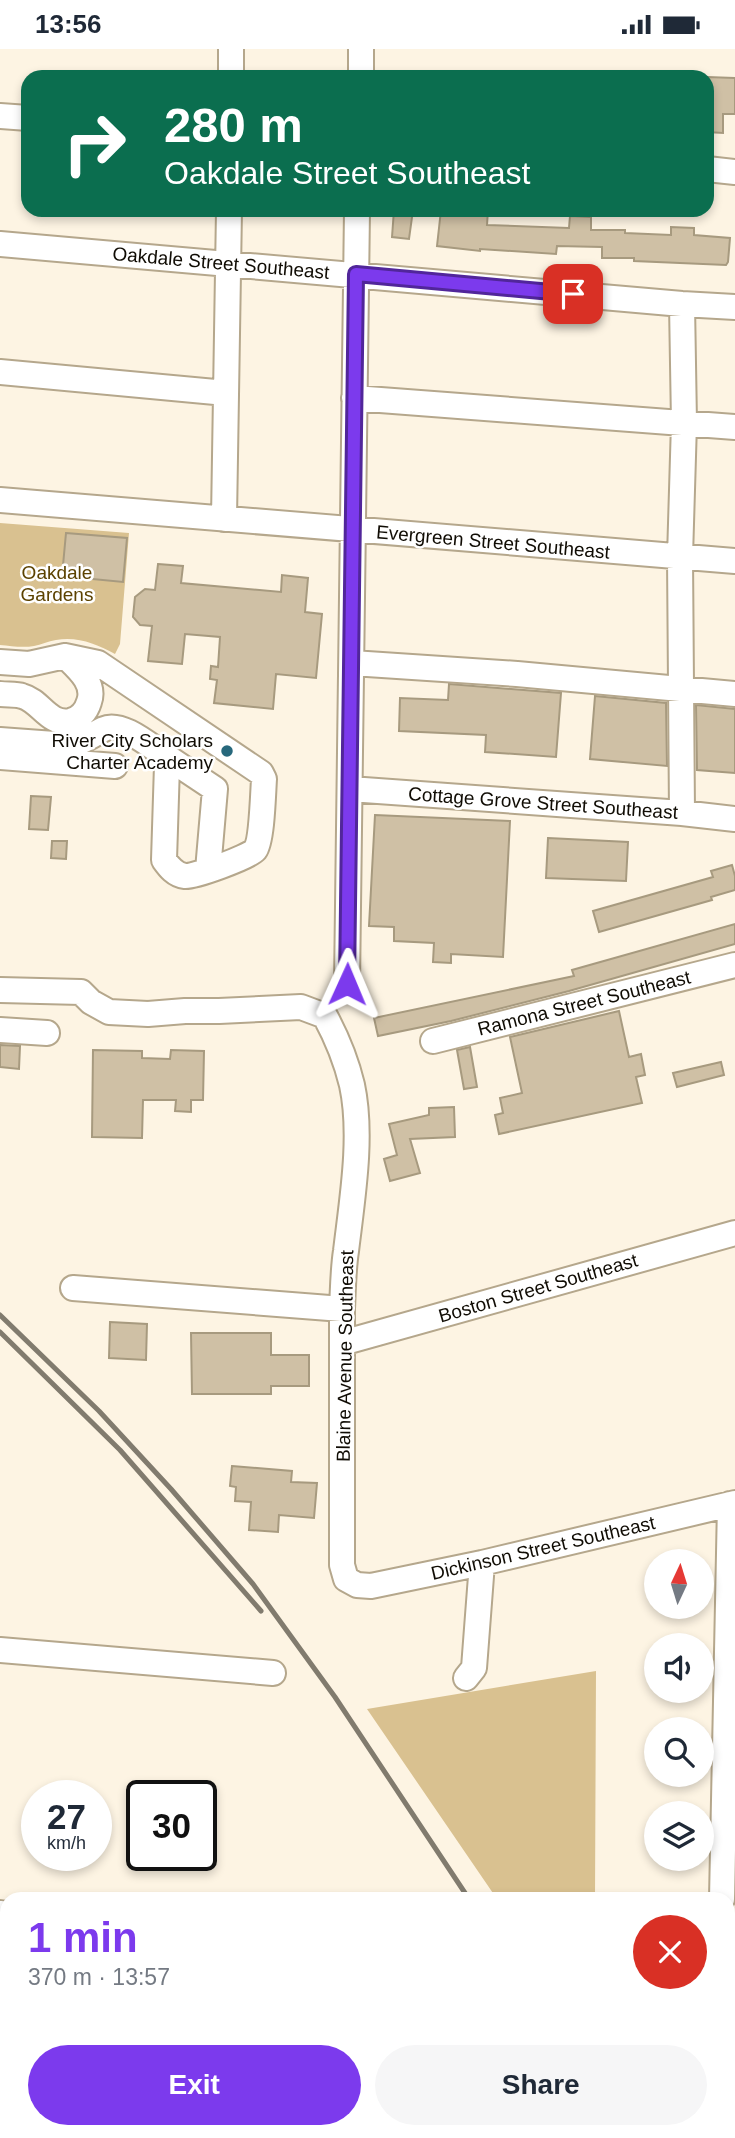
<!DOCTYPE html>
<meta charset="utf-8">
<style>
body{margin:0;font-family:Helvetica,sans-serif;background:#f6f6f7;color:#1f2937;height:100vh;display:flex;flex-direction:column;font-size:26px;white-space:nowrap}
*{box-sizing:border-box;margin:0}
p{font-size:23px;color:#747a83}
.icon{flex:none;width:38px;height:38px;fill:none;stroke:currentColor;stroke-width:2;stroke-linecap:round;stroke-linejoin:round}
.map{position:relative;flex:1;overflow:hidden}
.drawer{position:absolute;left:0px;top:1843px;width:735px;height:247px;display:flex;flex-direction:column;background:#fff;border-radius:21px 21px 0 0;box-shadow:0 4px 10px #0003}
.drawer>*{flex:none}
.hud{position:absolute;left:21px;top:21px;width:693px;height:147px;border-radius:21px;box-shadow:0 4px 10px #0003;background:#0b6e4f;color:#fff;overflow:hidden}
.needle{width:46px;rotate:4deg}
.buttons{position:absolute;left:644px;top:1500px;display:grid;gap:14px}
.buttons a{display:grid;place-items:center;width:70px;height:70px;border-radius:50%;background:#fff;box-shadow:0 4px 10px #0003;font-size:35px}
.speed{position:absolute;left:21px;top:1731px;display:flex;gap:14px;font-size:35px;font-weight:700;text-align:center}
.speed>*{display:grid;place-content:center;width:91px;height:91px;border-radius:50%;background:#fff;box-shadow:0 4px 10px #0003;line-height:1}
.speed small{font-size:18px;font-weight:400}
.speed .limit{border:4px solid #111;border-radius:10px;background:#fff;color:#111}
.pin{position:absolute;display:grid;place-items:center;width:60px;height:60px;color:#fff;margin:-30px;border-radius:14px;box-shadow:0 4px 10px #0006}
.me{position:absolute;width:77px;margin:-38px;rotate:1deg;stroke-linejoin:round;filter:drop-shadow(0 0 5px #0008)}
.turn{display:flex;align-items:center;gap:24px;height:147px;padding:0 28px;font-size:32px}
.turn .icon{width:91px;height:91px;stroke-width:2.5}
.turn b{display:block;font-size:49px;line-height:60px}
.round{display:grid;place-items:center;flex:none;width:74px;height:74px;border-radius:37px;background:#f6f6f7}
.head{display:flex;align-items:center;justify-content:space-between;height:119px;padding:0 28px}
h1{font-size:42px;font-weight:700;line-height:52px;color:#7c3aed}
.button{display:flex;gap:14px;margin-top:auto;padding:14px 28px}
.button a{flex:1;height:80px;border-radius:42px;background:#7c3aed;color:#fff;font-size:28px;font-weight:700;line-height:80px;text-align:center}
.button a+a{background:#f6f6f7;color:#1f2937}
.status{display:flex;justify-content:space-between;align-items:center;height:49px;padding:0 35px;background:#fff;direction:ltr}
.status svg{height:19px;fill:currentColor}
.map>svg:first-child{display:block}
.green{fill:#d9c190}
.building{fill:#cfc0a5;stroke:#a79a7f;stroke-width:2}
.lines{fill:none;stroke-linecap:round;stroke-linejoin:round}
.minor-casing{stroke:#b5a78c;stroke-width:28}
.minor{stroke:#fff;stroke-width:24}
.rail{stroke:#817b6e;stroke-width:5}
.route-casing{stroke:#51269a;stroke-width:18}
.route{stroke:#7c3aed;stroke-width:12}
.poi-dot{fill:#27687c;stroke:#fff;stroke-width:2.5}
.labels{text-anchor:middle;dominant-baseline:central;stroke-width:5;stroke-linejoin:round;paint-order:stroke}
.street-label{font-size:19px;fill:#100c04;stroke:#fff}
.park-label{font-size:19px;fill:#5c4200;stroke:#fff}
.poi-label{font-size:19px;fill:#100c04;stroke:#fff;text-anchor:end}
</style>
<div class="status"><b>13:56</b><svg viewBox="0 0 49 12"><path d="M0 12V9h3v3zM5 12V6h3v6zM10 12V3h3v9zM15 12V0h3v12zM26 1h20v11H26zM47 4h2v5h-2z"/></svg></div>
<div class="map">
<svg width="735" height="2089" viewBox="0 0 735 2089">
<rect width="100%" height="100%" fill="#fdf4e3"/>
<path class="green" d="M0,474l129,10 -9,111 -5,10c-18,-10 -38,-18 -59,-14 -8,1 -15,5 -22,6 -11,2 -23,0 -34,-1z
M596,1622l-1,228h-98l-130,-190z"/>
<path class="building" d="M707,28l28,1v36h-12v19l-16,-1z
M394,161h19l-4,29 -17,-2z
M441,161l26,2v-2h21l-1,15 82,3 1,-12 21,1v13h34v3l46,2v-8l23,1v7l36,3 -2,24 -2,3 -92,-4v-3h-32v-11l-45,-1 -1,8 -76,-5v2l-43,-5z
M66,484l61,5 -4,44 -61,-6z
M158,515l25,2 -2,17 100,9 1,-17 26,3 -3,34 17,2 -6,64 -40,-4 -3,35 -59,-6 3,-23 -7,-1 1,-13 7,1 2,-30 -35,-3 -3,30 -34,-3 4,-35 -12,-1 -7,-8 2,-20 10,-8 10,1z
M449,635l112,9 -5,64 -71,-5 1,-17 -87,-4 1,-33 48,2z
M595,647l71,7 1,63 -77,-7z
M696,656l39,4v64l-38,-3z
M31,747l20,1 -3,33 -19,-1z
M375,766l135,6 -7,136 -52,-3v9l-18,-1 1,-19 -40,-2v-14l-25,-1z
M548,789l80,4 -2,39 -80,-3z
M52,792h15l-1,18 -15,-1z
M732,816l3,11v14l-24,7 1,3 -113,32 -6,-21 120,-34 -2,-6z
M735,875v20l-166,47 -118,30 -73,15 -4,-18 200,-42 -2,-6z
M619,962l10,46 12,-3 4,21 -9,2 6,26 -143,31 -4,-19 8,-2 -3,-15 22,-5 -12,-56z
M0,996l20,1 -1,23 -19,-2z
M470,998l7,40 -13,2 -7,-39z
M93,1001l49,1v7l28,1 1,-9 33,1 -1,49h-12v12l-16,-1 1,-11h-33l-1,38 -50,-1z
M721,1013l3,13 -47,12 -4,-14z
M454,1058l1,30 -45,2 10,34 -30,8 -6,-22 13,-4 -8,-31 40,-9v-7z
M110,1273l37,2 -1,36 -37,-2z
M191,1284h80v22h38v31h-38v8h-79z
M232,1417l60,5 -1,11 26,1 -3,35 -35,-3 -1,17 -29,-2 2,-28 -16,-1 1,-14 -6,-1z"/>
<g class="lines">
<g class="minor-casing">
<path id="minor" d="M231,28v-28
M361,28v-28
M0,67l28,2
M707,120l28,3
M0,195l682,60 53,3
M682,255l2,119 -4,134 2,256
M0,323l226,21
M354,349l381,29
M0,451l735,61
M224,470l5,-309
M0,613l29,2 36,-8 33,7 163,110 3,6c-1,14 -2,62 -9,71 -6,7 -61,27 -70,26 -10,-1 -16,-9 -21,-16l3,-95 -3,-10c-15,-10 -43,-34 -60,-26 -12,6 -22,14 -36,16l-68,-5
M352,614l165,11 218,20
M0,645c7,1 16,0 22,2 19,5 26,29 48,25 9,-2 16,-9 19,-19 7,-19 -12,-34 -24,-46
M164,706l51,34 -7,81
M0,708l115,9
M350,740l332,24 53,6
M347,935l10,-774
M0,941l81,2 10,10 18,10 39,2 37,-3h34l82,-4 24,9c12,22 21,44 27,69 11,51 0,115 -6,166 -3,19 -3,39 -4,58v256l4,14 11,6 14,1 111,-23 253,-60
M0,981l47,3
M433,992l302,-76
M73,1239l269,21
M342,1294l393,-110
M0,1601l273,23
M466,1629l8,-10 8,-105
M722,1850l8,-395
M0,1864l7,1
M728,2042l7,8
M335,2089v-7"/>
</g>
<use href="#minor" class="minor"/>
<path class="rail" d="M0,1266l99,96 72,78 82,95 82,113 134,202
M0,1283l120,118 141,161
M624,2082l4,7"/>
</g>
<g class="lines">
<g class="route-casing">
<path id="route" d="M347,935l9,-710 217,20"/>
</g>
<use href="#route" class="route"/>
</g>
<circle class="poi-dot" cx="227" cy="702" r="7"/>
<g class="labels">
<g class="street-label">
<text transform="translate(221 214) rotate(5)">Oakdale Street Southeast</text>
<text transform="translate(493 493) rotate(5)">Evergreen Street Southeast</text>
<text transform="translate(543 754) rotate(4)">Cottage Grove Street Southeast</text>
<text transform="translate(584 954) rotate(-14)">Ramona Street Southeast</text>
<text transform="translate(538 1239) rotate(-16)">Boston Street Southeast</text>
<text transform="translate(345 1307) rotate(-89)">Blaine Avenue Southeast</text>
<text transform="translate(543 1499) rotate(-13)">Dickinson Street Southeast</text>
</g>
<g class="park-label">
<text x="57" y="523">Oakdale<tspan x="57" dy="22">Gardens</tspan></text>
</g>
<g class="poi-label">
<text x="213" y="691">River City Scholars<tspan x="213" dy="22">Charter Academy</tspan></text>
</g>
</g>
</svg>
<div class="buttons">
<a><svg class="needle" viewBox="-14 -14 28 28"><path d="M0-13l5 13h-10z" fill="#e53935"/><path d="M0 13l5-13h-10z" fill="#747a83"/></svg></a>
<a><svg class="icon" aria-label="sound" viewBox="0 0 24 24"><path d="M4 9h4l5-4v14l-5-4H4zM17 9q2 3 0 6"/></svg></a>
<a><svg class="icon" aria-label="search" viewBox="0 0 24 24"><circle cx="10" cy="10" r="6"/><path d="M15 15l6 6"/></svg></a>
<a><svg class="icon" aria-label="layers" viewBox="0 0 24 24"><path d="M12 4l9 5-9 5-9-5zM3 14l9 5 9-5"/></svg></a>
</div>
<div class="speed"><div>27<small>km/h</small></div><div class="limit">30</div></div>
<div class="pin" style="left:573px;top:245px;background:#d93025"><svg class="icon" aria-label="arrive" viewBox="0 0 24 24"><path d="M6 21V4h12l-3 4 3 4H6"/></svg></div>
<svg class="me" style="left:347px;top:935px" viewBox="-20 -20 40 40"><path d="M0-17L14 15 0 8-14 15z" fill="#7c3aed" stroke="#fff" stroke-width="4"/></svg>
<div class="hud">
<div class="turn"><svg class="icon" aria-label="right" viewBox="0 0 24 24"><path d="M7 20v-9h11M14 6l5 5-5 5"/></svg><div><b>280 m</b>Oakdale Street Southeast</div></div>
</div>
<section class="drawer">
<div class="head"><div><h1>1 min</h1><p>370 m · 13:57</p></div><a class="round" style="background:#d93025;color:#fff"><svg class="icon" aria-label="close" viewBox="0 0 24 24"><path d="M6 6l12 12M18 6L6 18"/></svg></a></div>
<div class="button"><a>Exit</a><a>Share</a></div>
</section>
</div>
